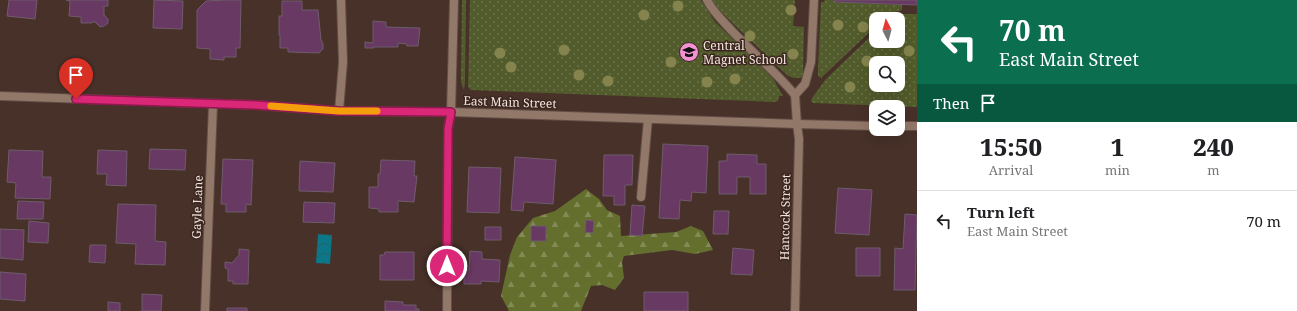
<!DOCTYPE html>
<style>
body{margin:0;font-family:"Noto Serif",serif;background:#f6f6f6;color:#202124;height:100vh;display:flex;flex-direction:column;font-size:15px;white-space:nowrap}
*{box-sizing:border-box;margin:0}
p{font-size:13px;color:#757577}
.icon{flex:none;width:22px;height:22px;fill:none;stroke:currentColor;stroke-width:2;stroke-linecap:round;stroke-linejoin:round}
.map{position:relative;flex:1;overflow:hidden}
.details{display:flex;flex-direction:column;background:#fff;width:380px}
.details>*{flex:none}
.hud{background:#0b6e4f;color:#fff;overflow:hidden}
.needle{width:26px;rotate:354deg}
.controls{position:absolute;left:869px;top:12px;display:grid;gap:8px}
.controls a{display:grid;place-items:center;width:36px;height:36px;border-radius:8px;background:#fff;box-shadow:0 4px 16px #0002;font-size:20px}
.pin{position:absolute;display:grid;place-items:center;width:34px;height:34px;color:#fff;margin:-41px -17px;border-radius:50% 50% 50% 0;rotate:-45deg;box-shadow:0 0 4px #0007}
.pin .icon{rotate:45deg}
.me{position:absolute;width:44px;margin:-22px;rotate:0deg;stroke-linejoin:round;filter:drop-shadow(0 0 3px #0008)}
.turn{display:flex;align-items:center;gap:14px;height:84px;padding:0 16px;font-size:18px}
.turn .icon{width:52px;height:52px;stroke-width:2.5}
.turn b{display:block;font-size:28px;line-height:34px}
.then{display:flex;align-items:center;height:38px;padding:0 16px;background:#0003;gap:8px;font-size:15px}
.eta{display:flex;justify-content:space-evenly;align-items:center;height:68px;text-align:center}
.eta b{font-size:24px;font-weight:800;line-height:28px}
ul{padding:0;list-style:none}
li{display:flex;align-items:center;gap:12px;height:60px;padding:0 16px;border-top:1px solid #e0e0e0}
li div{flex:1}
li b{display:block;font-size:15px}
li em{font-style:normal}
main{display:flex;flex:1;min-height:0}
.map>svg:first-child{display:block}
.grass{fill:url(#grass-dots);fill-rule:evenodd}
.forest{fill:url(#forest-firs)}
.water{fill:url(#water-waves)}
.building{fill:#683963;stroke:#6f5c6c}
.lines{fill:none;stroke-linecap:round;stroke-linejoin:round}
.service-casing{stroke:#624d46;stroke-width:10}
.minor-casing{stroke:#624d46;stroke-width:10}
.tertiary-casing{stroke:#624d46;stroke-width:10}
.service{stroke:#927868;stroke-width:8}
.minor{stroke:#927868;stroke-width:8}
.tertiary{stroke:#927868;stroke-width:8}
.tree{fill:#85844e}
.route-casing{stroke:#8e194d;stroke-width:10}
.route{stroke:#db2777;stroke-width:7}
.slow{stroke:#f59e0b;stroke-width:7}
.labels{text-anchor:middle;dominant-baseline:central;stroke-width:3;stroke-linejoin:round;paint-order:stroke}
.poi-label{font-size:12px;fill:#f2e3de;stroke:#3c271f;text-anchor:start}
.street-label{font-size:12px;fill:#f2e3de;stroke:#3c271f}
</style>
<main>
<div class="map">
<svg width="917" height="311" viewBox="0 0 917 311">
<defs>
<pattern id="grass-dots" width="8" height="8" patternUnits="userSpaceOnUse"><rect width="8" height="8" fill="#525b2b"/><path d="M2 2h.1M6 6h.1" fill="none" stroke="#6b7249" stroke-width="1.8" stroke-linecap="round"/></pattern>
<pattern id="forest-firs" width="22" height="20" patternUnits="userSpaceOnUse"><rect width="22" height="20" fill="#646f2e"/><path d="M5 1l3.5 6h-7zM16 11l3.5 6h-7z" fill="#828a56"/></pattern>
<pattern id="water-waves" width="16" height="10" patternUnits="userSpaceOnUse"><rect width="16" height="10" fill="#0b7788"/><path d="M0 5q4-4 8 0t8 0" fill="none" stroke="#276069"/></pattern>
</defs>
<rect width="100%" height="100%" fill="#473129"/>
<path class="grass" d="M462,0h4l-1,82 -1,8 -3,-8z
M470,0h231l14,22 56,53 12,21h-4l-1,5 -3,1 -304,-12 -3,-3z
M712,0h83l-2,26 11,1 -1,47 -2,4h-7l-6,-2 -67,-64z
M825,0h9l1,2 67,3v5l-11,3 -7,6h-8v7l-55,52 -3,-2v-6l3,-68h3z
M896,14h21v93l-104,-4 -2,-2 1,-3 14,-19 50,-48v10h22v-22h-9zM876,63h22v22h-22z"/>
<path class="forest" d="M586,189l13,10 8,11 13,6 1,20 55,-4 15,-6 12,5 10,19 -18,4 -23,-4 -48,6 -2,6 2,16 -9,12 -13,-5 -11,1 -10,25h-72l-8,-15 9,-41 7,-18 16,-19 22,-7z"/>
<path class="water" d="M318,234l14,1 -2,29 -14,-1z"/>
<path class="building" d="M9,0h28l-2,19 -28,-3z
M66,0h42v6h-4v9l4,4v4l-4,3 -4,1 -5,-5h-3v1h-11v-6l-12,-1 1,-15z
M154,0l29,1 -1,28 -29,-1z
M226,0h15l-1,48h-4v9h-12v3l-14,-1v-10l-13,-1v-38l9,-9z
M835,0h82v5l-83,-3z
M282,1h20v9h16l3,30 2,4v5l-4,4 -31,-1v-4h-8v-13h-1v-19h3z
M373,21l13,1v5l34,1 -2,18h-11v-2l-9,-1v4h-24v1h-9v-6l8,1z
M663,144l45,2 -2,47 -14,-1 -1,9 -11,-1 -1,19 -20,-1z
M150,149l36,1 -1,20 -36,-1z
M9,150l34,1 -1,26h9l-1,22 -35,-1 1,-15 -9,-1z
M98,150l29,1 -1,35 -20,-1 1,-11h-10z
M727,154l30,1v9h9v30h-16v-17h-13v17h-18v-33h8z
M604,155h29l-1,30h-7v20h-11v-9h-11z
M515,157l41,3 -3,44 -29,-2 -1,9 -12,-1z
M223,159l30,1 -2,45 -5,-1v8h-20v-8h-5z
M381,160l34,1 -1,15h3l-3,26 -16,-1v11h-19v-3l-10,-1v-21h9v-13h2z
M300,161l35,2 -2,29 -34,-1z
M469,167l32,1 -2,45 -32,-1z
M838,188l34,2 -3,45 -34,-2z
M18,201l26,1 -1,17h-26z
M304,202l31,1 -1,20 -31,-1z
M118,204l38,1 -1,36 11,1 -1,23 -30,-1 1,-20 -20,-1z
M632,205l13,1 -3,30 -12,-1z
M714,211h15l-1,23h-15z
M905,214l12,1 -2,75h-21l1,-42 8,1z
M586,220l8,1 -1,12 -8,-1z
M29,221l20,2 -1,20 -20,-1z
M531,226h15v15h-15z
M485,227h16v13h-16z
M0,229l24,1 -1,30 -23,-2z
M90,245h16l-1,18 -16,-1z
M733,248l21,2 -2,25 -21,-1z
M856,248h24v28h-24z
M239,249l10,1 -1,34h-15v-3h-5v-12l-3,-1v-6l7,1 7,-8z
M470,251l12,1v7l18,1 -1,22 -18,-1v3h-17v-15l5,1z
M385,252h29v28h-34v-25h4z
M0,272l26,2 -1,27 -25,-2z
M644,292h44v19h-44z
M142,294l20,1 -1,16h-19z
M385,301l18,1v3h13v4h3v2h-34z
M108,302l12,1v8h-12z
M227,308h20v3h-20z"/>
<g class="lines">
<g class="service-casing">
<path id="service" d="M707,0c6,12 16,21 25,31 21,22 44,41 63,64
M339,111l4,-49 -2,-62
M797,124l-2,-29 10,-11 6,-22 3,-62
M641,197l7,-78"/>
</g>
<g class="minor-casing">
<path id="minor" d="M205,311l8,-207
M447,311l1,-182 3,-17 3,-112
M795,311l4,-172 -2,-15"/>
</g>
<g class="tertiary-casing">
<path id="tertiary" d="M0,96l256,9 83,6 112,1 346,12 79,2
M898,126h19"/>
</g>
<use href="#service" class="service"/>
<use href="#minor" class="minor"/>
<use href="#tertiary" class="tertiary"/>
</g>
<g class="tree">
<circle cx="678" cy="6" r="5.5"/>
<circle cx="791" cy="10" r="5.5"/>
<circle cx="644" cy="15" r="5.5"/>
<circle cx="838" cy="25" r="5.5"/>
<circle cx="863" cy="27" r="5.5"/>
<circle cx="750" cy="36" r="5.5"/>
<circle cx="564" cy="50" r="5.5"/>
<circle cx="909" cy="51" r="5.5"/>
<circle cx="500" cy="53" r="5.5"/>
<circle cx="793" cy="54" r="5.5"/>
<circle cx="867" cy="61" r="5.5"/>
<circle cx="671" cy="62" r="5.5"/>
<circle cx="511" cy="67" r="5.5"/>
<circle cx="579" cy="75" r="5.5"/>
<circle cx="735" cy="79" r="5.5"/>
<circle cx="608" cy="81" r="5.5"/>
<circle cx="707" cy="82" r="5.5"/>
<circle cx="850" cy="87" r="5.5"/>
</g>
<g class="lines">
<g class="route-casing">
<path id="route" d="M76,99l180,6 83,6 112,1 -3,17 -1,137"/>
</g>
<use href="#route" class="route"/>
<path class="slow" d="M271,106l68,5h38"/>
</g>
<defs>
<g id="school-disc" transform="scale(1)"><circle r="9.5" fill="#f491d3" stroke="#3c271f"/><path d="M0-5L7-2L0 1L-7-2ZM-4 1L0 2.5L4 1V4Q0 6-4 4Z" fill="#111"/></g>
</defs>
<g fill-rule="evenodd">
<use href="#school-disc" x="689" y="52"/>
</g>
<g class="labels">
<g class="poi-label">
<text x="703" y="45">Central<tspan x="703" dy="14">Magnet School</tspan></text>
</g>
<g class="street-label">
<text transform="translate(510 102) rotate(2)">East Main Street</text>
<text transform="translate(197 207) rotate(-88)">Gayle Lane</text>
<text transform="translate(785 217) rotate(-89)">Hancock Street</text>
</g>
</g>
</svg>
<div class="controls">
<a><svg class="needle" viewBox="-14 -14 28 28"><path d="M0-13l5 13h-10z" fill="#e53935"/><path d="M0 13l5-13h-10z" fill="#757577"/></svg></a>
<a><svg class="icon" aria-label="search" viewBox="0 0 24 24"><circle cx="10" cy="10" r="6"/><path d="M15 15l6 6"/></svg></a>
<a><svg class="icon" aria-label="layers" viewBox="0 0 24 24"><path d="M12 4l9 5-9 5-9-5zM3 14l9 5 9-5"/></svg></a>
</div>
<div class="pin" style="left:76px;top:99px;background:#d93025"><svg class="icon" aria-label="arrive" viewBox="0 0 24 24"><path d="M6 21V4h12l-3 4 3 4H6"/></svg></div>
<svg class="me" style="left:447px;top:266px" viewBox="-20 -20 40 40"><circle r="17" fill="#db2777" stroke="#fff" stroke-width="3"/><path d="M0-11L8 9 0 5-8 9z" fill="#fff"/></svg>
</div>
<section class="details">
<div class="hud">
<div class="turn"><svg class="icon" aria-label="left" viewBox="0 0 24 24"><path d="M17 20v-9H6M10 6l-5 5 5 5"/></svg><div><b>70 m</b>East Main Street</div></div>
<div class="then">Then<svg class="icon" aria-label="arrive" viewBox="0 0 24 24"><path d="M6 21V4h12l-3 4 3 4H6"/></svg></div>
</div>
<div class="eta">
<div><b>15:50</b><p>Arrival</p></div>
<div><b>1</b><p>min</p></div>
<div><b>240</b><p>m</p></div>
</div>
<ul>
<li><svg class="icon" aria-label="left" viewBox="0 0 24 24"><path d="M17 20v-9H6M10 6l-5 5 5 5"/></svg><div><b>Turn left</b><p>East Main Street</p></div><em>70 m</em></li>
</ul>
</section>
</main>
